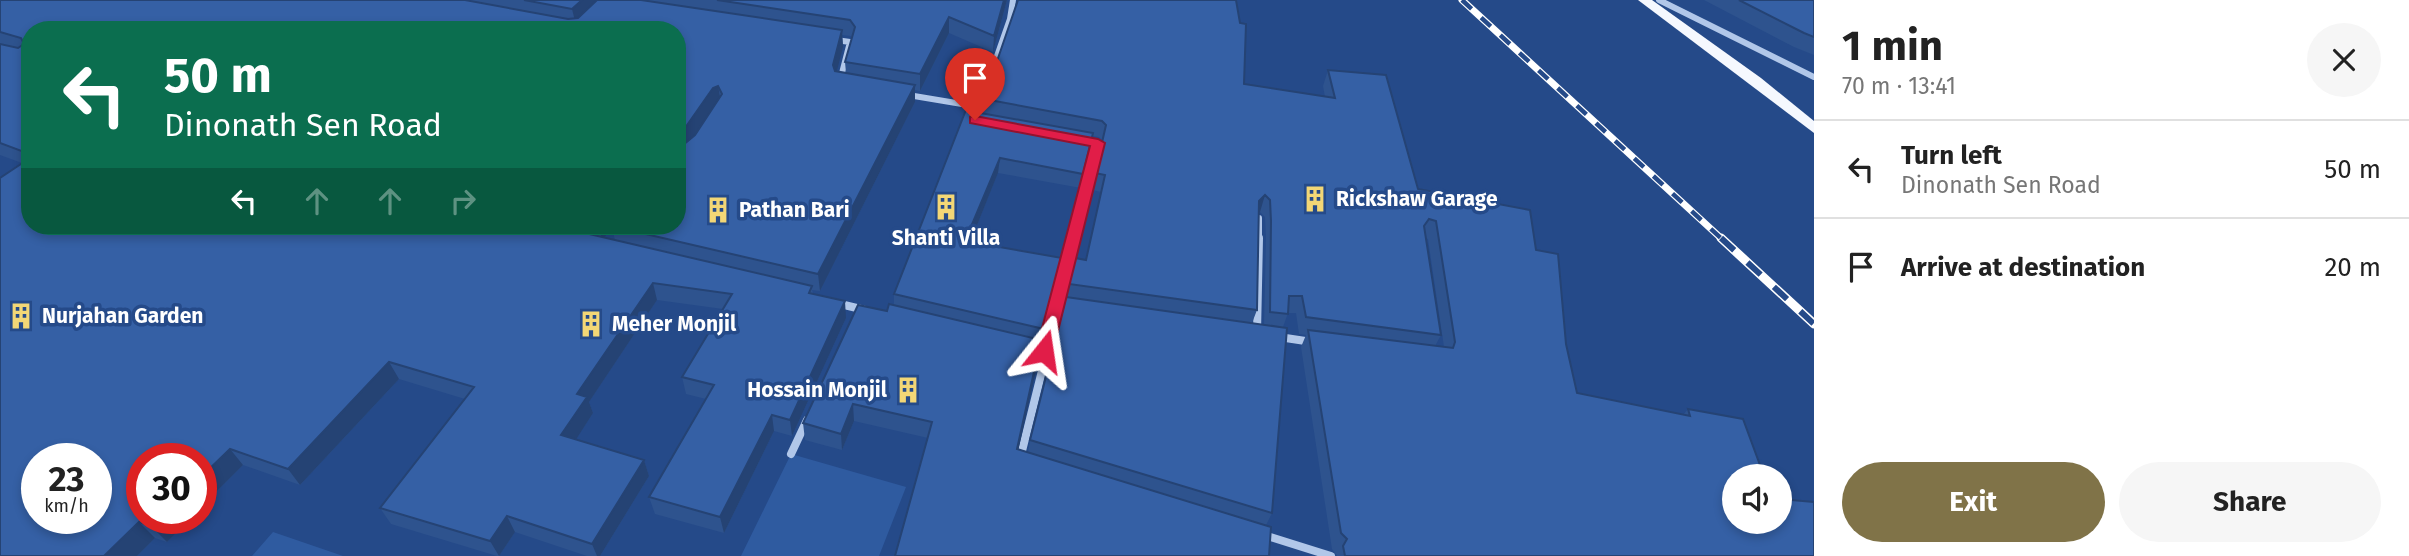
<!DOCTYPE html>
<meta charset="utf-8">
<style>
body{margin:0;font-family:"Fira Sans",sans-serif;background:#f6f6f6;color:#222;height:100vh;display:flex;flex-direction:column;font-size:26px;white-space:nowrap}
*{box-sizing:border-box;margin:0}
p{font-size:23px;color:#767676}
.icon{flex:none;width:38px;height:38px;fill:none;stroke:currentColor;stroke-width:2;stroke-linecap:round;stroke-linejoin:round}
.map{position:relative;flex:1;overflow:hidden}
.side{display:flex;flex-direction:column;background:#fff;width:595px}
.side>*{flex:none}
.hud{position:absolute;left:21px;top:21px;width:665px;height:214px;border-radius:28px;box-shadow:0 4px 10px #0003;background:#0b6e4f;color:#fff;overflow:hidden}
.controls{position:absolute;left:1722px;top:464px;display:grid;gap:14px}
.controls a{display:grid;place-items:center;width:70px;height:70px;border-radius:50%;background:#fff;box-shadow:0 4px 10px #0003;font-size:35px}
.speed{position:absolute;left:21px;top:443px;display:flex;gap:14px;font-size:35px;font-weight:700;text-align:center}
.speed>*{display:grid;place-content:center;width:91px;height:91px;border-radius:50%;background:#fff;box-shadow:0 4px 10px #0003;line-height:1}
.speed small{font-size:18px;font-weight:400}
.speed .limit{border:10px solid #d22;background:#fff;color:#111}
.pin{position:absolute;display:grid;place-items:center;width:60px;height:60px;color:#fff;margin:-72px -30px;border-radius:50% 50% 50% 0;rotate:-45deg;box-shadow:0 0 7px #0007}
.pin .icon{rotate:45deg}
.me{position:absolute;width:77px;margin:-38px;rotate:15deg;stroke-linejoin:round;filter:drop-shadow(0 0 5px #0008)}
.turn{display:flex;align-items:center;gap:24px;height:147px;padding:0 28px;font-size:32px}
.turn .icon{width:91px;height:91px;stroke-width:2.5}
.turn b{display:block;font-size:49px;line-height:60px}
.lanes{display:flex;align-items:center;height:66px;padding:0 28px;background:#0003;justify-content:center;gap:35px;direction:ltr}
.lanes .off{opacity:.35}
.round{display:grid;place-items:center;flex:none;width:74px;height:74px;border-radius:37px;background:#f6f6f6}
.overview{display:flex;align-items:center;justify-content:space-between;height:119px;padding:0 28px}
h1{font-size:42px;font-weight:700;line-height:52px}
.primary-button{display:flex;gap:14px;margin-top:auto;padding:14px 28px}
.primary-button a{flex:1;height:80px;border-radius:42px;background:#807348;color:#fff;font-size:28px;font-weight:700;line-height:80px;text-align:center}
.primary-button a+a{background:#f6f6f6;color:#222}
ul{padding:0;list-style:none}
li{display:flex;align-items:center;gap:21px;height:98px;padding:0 28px;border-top:2px solid #e0e0e0}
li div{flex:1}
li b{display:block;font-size:26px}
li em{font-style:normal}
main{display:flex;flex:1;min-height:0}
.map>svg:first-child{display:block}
.green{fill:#2f5ba0}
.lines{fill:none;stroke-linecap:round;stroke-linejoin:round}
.minor-far1{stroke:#b1c7e9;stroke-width:6}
.minor{stroke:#b1c7e9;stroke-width:8}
.primary{fill:#f5f8fe;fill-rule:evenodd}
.rail-far1-casing{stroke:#fff;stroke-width:7}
.rail-casing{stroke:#fff;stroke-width:9}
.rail-far1{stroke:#254a89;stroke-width:4.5;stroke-dasharray:13;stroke-linecap:butt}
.rail{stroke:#254a89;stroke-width:6;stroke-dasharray:18;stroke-linecap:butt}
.wall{fill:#2e538e;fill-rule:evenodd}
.shaded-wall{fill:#254374}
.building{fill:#3560a5;stroke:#254374;stroke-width:2;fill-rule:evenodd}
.route{fill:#e11d48;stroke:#92132f;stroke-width:2}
.labels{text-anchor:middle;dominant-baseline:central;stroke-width:7;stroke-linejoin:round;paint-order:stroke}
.poi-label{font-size:21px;font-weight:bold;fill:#fff;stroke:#254a89;text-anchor:start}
</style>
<main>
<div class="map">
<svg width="1814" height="556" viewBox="0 0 1814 556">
<rect width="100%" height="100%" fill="#254a89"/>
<path class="green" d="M791,454l115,33 -27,69h-138z
M273,532l70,24h-91z"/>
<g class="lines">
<path class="minor-far1" d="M1659,0l155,77
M836,40l14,2 -10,39
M908,95l72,12
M975,119l35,-100 3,-19
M1074,240l24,-97 -13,-2
M1259,240v-22"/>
<path class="minor" d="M836,303l29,7
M1257,333l2,-95
M1279,337l33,5
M791,454l16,-34
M1020,459l55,-221
M1264,535l67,21"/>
<path class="primary" d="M1638,0h14l109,78 53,43v12z"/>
<g class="rail-far1-casing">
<path id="rail-far1" d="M1462,0l261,240"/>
</g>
<g class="rail-casing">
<path id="rail" d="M1721,238l93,86"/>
</g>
<use href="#rail-far1" class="rail-far1"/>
<use href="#rail" class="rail"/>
</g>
<path class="wall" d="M0,0h1007l-14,52 -44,-19 -29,58 -5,-1v12l-95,189 -8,-1 1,3 33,25 -54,118 -18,-5 -50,102 -69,-19 -6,-17 57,-98 -20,-5 -4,-17 41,-68 -66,-9 -68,102 4,11 -17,26 68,21 5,16 -49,80h-13l-72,-24 -16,24h-2l-106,-32 -11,-16 85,-109 -66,-20 -99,106 -57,-20 -42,42v-49l-10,60 -24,24 -12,-4 -18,18h-137l22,-393 -22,-8zM30,30h647v196h-647zM842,35l9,1 1,2 -7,24 1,11 -10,-2 7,-24zM612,228l3,12 -11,-3z
M1704,0h110v55l-20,-8z
M1017,4l227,80 81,13 -2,-11 5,-16 90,119 118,61 30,94 11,49 106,22 5,-6 46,67 80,80h-477l-5,-7 -31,-202 5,-12 -7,-1 -3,-21h-8l-5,14 -11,186 -6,12 -338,-87 -74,-17 -12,29 -37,-10 -2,-17 84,-112 7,-5v-12l76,-187 5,5 8,1 1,-14zM1093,136l6,1 4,4 -11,49 9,2 -15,68 -17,24 -2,13 -37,143 -2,12 -10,-3 21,-92 2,-13h1l18,-71 2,-15 -92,-16 28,-69 83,15zM1260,212l5,5 1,21 -2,87 -12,-2 5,-13 2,-97zM1426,238l2,1 16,108 -9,-1 6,-11z"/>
<path class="shaded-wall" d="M582,0h22l-28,25 -4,-16z
M1004,0h3l-14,52 1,-16z
M949,17v16l-29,58v-17z
M842,30l1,17 -9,35 -1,-17z
M915,85v17l-95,189 -2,-17z
M718,86l3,16 -32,43 -12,10v-19l36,-48z
M1093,133l-2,14 -10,41 2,-14z
M30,149v10l-6,-7z
M1000,158l-2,15 -33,82v-14z
M1265,195l-5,17 -7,6 6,-17z
M598,226h17h-4l1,2 -10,12z
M1062,258l-2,15 -18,71 2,-15z
M653,283l4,17 -68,102 4,11 -25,39 -7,-17 16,-41z
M845,301l1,17 -54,118 -2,-16z
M1041,340l-2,17 -24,108 2,-16z
M389,362l10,17 -99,106 -12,-16z
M853,404l1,17 -12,29 -1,-16z
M772,415l2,16 -50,102 -4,-16z
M230,449l13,16 -42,42v-30z
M644,460l5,16 -49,80h-3l-5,-12z
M507,516l8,16 -16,24 -9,-15z
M159,518h32l-24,24 -16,-16z
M139,522l16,16 -18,18h-33z"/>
<path class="building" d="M0,0h465l103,19 10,-1 19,-18h44l201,30 -9,35 2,6 80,14 -97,189 -207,-48h66v-76l18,-15 27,-41 -4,-8 -5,2 -28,40 -8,8v-106h-647v119l-6,3 -24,-9v-99l18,4 6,-4 -3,-6 -21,-6z
M524,0h58l-10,9z
M717,0h287l-10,36 -45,-19 -29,57 -75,-12 10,-35 -5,-7z
M1018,0h218l4,23 6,1 -2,60 91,14 -7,-28 58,5 32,114 112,21 6,40 22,4 8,90 11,49 113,23 -2,-7 55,10 21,57h-30v46h46v-23l34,3v54h-469l-2,-10 4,-7 -6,-6 -33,-203 145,18 2,-6 -19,-121 -7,-2 -5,7 17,109 -135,-18 -4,-21h-13l-1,18 -18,-2 1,-91 -1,-21 -5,-5 -6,6 -2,109 -188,-26 6,-26 11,2 19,-85 -10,-2 11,-48 -4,-4 -118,-22z
M1739,0h75v37l-10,-4z
M971,97l-1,10 5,5 118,21 -10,41 -83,-16 -35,83 97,17 -18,71 -150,-35z
M30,158v68h525l257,60 -3,7 36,8 -55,119 -18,-5 -52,102 -71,-20 65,-112 -32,-8 50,-83 -79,-11 -76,111 10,3 -26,38 83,25 -52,84 -85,-28 -17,25 -110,-33 94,-121 -85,-25 -101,107 -58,-20 -29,28v-19h-59v60h17l-8,8 -12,-4 -35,34h-104v-378zM37,458h59v60h-59z
M1066,297l221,31 -15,185 -242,-73z
M889,304l152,36 -24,109 254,78 -2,29h-374l37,-134 -79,-18 -12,30 -38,-11 55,-118 29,6z"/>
<path class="route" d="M975,116l123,23 7,4 -52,208 -9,7 -8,-7 54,-205 -120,-23v-6z"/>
<defs>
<g id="building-bare" transform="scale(2.1)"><path d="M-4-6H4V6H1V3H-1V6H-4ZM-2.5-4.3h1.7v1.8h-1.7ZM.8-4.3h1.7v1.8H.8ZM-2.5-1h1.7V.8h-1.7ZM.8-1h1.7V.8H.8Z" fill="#f3d776" stroke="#254a89" stroke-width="2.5" paint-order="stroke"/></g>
</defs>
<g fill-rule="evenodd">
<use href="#building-bare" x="1315" y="199"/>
<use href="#building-bare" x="946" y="207"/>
<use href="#building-bare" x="718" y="210"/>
<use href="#building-bare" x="21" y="316"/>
<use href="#building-bare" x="591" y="324"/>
<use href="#building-bare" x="908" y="390"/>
</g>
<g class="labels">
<g class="poi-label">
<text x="1336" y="199">Rickshaw Garage</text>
<text x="739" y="210">Pathan Bari</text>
<text x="946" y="238" text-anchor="middle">Shanti Villa</text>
<text x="42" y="316">Nurjahan Garden</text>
<text x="612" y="324">Meher Monjil</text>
<text x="887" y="390" text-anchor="end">Hossain Monjil</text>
</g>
</g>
</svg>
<div class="controls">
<a><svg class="icon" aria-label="sound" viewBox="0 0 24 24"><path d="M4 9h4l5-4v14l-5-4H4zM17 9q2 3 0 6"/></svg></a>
</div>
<div class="speed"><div>23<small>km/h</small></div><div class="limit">30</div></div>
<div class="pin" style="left:975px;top:120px;background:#d93025"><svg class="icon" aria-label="arrive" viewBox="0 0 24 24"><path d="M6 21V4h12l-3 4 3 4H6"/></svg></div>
<svg class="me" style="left:1044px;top:351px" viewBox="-20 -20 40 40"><path d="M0-17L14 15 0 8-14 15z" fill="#e11d48" stroke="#fff" stroke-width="4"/></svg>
<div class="hud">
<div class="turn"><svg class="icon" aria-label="left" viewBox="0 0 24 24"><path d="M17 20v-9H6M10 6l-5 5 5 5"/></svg><div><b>50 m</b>Dinonath Sen Road</div></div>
<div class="lanes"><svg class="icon" aria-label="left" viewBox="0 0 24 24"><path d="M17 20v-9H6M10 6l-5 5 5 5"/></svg><svg class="icon off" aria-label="ahead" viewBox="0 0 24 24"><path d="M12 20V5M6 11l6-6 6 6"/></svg><svg class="icon off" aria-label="ahead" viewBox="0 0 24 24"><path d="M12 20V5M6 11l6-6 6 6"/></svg><svg class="icon off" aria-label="right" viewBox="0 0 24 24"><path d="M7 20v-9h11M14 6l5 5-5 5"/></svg></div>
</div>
</div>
<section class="side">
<div class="overview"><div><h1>1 min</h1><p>70 m · 13:41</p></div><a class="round"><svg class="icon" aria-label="close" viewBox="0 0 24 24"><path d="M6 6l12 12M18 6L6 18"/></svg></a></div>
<ul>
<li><svg class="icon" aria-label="left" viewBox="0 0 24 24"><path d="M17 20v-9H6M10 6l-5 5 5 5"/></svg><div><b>Turn left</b><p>Dinonath Sen Road</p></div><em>50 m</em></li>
<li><svg class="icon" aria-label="arrive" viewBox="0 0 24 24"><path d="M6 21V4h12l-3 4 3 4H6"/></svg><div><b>Arrive at destination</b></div><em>20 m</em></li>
</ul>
<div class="primary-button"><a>Exit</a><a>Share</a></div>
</section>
</main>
